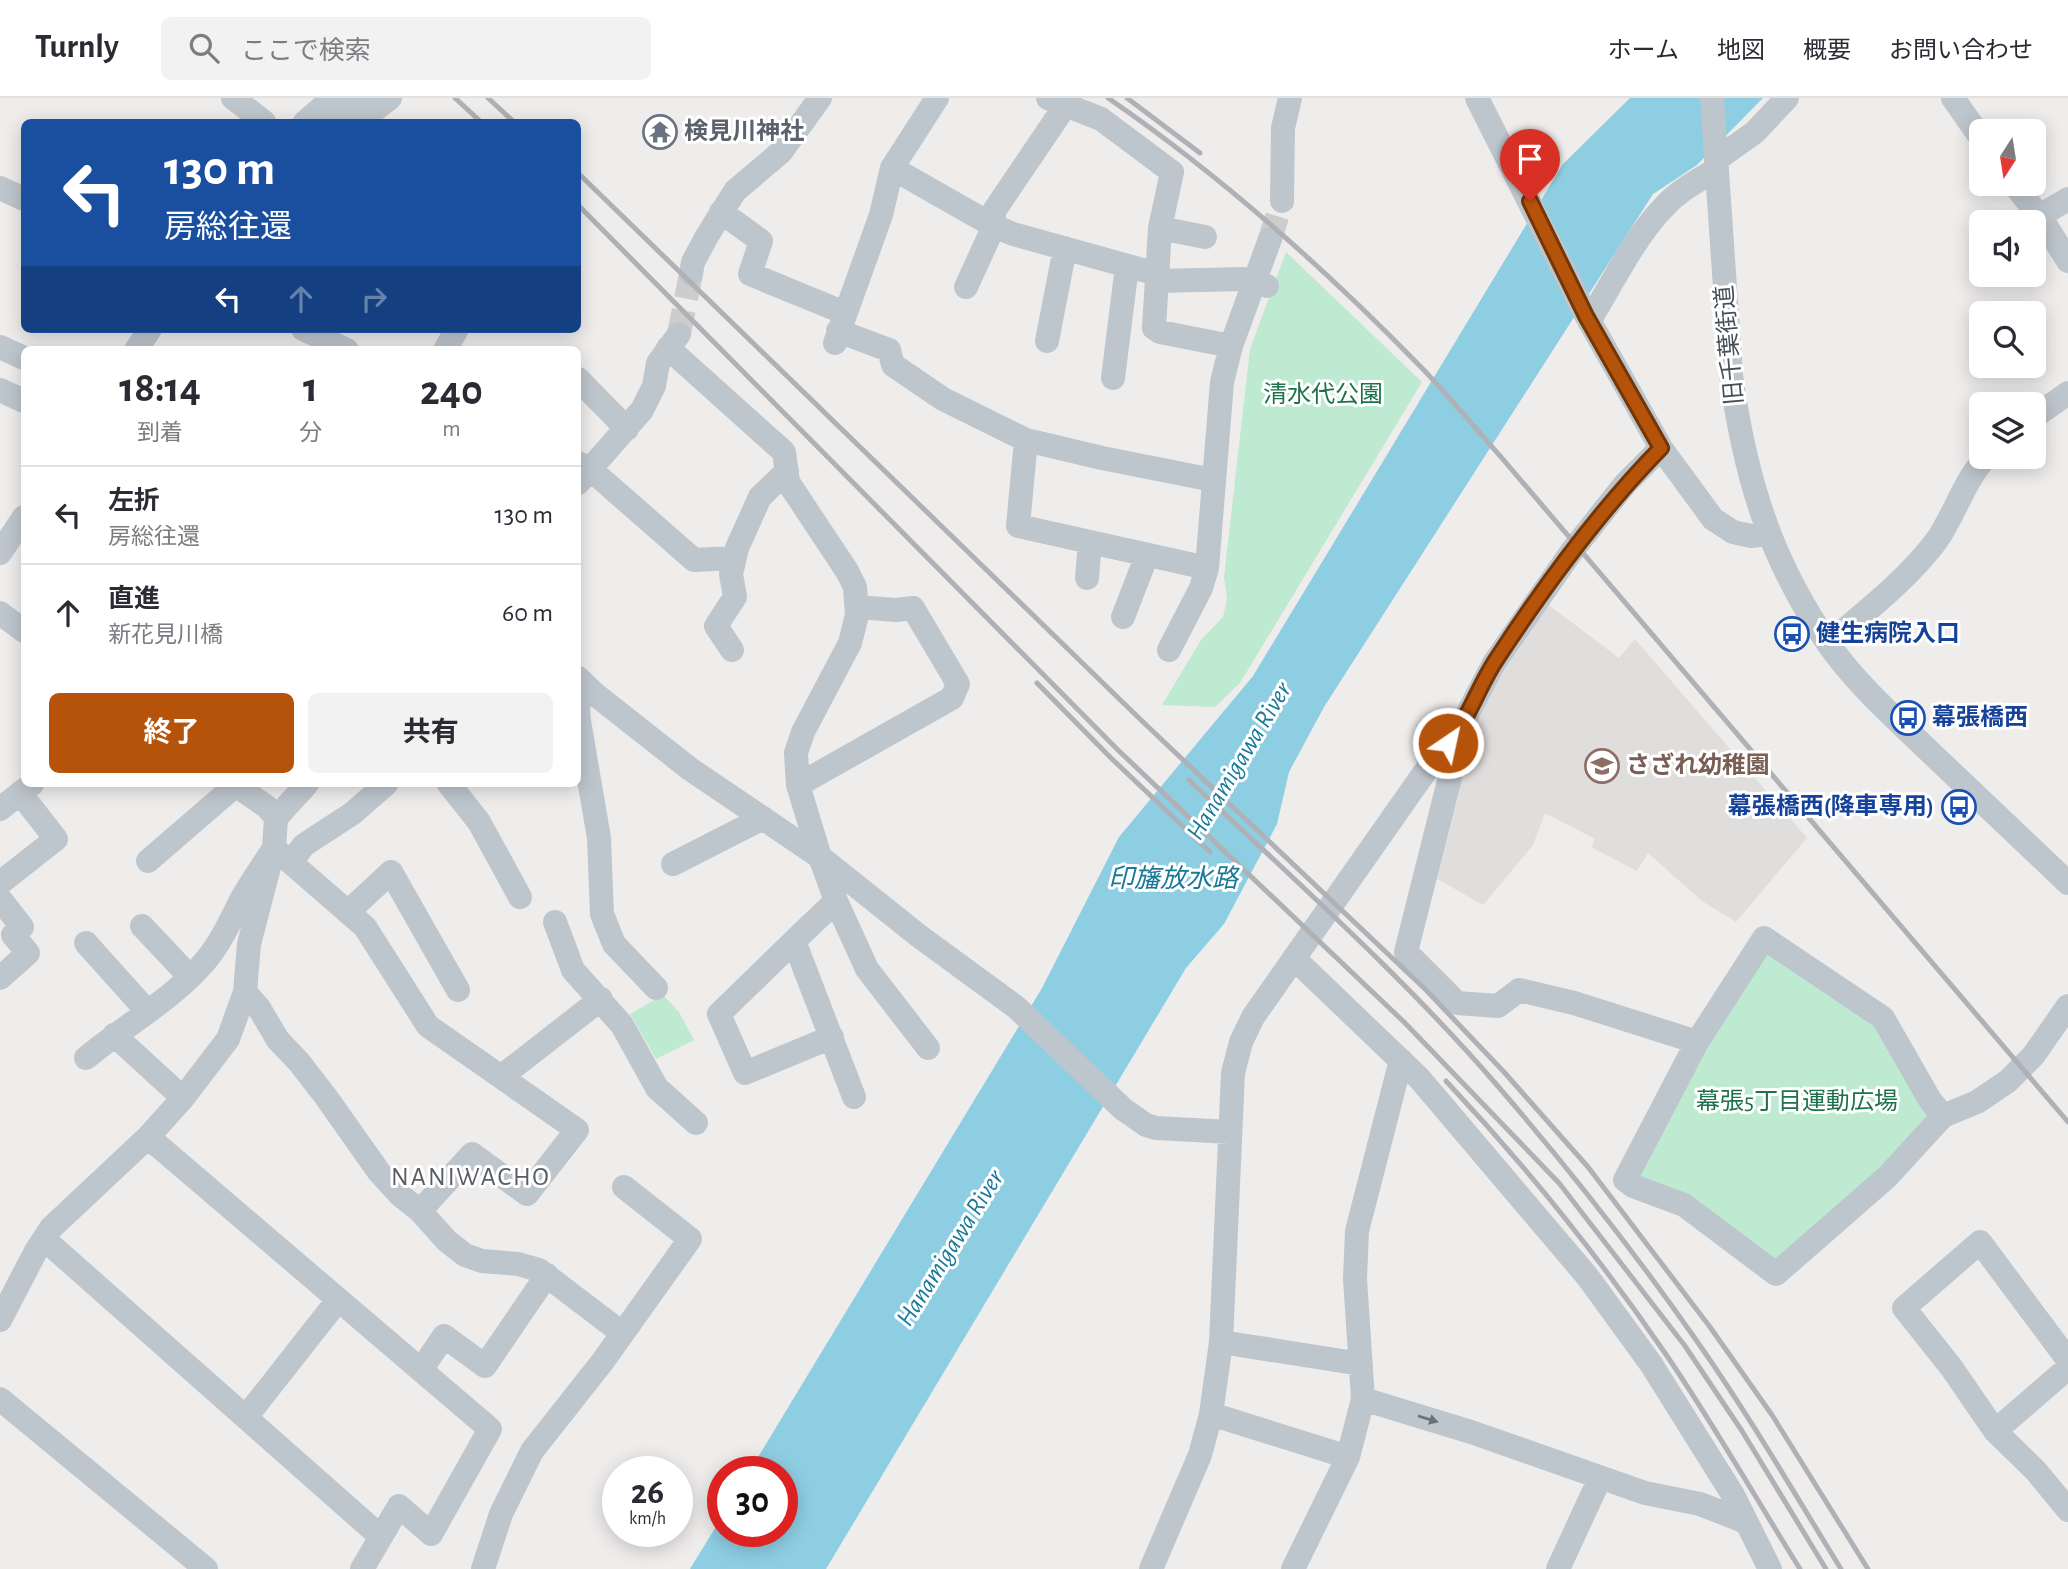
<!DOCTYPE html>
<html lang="ja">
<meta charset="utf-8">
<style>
body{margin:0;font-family:"Alegreya Sans","Noto Sans JP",sans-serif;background:#f2f2f3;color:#2b2b33;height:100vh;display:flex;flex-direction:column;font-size:26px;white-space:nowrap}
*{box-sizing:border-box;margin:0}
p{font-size:23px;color:#7c7c81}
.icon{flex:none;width:38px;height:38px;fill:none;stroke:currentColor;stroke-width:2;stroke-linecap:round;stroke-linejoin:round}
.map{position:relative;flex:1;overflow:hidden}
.details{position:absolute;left:21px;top:248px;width:560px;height:441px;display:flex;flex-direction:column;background:#fff;border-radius:10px;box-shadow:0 4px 18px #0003}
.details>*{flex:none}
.guide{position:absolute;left:21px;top:21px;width:560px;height:214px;border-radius:10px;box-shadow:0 4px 18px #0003;background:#1a4fa0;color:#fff;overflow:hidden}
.needle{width:46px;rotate:192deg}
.fabs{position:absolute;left:1969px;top:21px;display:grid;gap:14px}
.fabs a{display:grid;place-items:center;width:77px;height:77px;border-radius:10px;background:#fff;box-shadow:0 4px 18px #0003;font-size:35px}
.speed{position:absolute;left:602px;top:1358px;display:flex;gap:14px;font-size:35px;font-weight:700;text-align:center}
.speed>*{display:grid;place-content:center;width:91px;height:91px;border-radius:50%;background:#fff;box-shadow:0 4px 18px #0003;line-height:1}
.speed small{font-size:18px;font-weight:400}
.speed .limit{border:10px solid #d22;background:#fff;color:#111}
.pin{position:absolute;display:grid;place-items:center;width:60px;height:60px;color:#fff;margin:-72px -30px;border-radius:50% 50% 50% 0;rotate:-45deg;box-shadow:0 0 7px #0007}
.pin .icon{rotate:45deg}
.me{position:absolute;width:77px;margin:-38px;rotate:34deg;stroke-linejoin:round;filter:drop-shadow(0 0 5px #0008)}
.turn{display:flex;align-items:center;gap:24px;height:147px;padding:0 28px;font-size:32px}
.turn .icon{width:91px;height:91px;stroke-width:2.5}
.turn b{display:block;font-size:49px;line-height:60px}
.lanes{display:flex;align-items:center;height:66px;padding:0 28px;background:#0003;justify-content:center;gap:35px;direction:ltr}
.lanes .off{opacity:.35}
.eta{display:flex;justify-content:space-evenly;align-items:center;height:119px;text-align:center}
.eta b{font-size:42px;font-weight:700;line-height:49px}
.action{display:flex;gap:14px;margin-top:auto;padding:14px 28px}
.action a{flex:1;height:80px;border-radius:10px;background:#b45309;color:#fff;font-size:28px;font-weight:700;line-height:80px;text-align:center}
.action a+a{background:#f2f2f3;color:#2b2b33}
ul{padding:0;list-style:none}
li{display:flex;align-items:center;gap:21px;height:98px;padding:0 28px;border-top:2px solid #e1e1e2}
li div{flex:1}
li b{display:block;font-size:26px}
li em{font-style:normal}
header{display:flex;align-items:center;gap:42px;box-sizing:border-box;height:98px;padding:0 35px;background:#fff;border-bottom:2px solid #e1e1e2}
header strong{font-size:33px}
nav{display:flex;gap:38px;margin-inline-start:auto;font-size:24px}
.search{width:490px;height:63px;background:#f2f2f3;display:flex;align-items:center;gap:18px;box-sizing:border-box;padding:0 24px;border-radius:10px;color:#7c7c81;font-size:26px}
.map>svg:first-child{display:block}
.education{fill:#e0dddd}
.green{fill:#bdead0}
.water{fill:#8ecee3}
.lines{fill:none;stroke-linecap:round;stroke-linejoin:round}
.minor-tunnel{stroke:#cdcdce;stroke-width:24;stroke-dasharray:24 12;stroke-linecap:butt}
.minor{stroke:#bec6cd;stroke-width:24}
.rail{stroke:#afb1b6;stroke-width:5}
.oneway{fill:#6a737b}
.route-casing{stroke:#753606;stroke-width:18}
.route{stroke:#b45309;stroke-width:12}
.labels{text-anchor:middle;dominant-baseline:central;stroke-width:6;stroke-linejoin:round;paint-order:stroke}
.worship-label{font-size:24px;font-weight:bold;fill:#5b616d;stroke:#fff;text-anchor:start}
.street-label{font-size:24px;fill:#464f58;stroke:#fff}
.park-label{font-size:24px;fill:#1e724b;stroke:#fff}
.transit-label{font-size:24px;font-weight:bold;fill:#164399;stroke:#fff;text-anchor:start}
.education-label{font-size:24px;font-weight:bold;fill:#785e54;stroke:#fff;text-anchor:start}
.water-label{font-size:26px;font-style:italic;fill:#187998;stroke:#fff}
.neighbourhood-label{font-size:26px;letter-spacing:2px;fill:#595c60;stroke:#fff}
</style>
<header>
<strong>Turnly</strong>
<div class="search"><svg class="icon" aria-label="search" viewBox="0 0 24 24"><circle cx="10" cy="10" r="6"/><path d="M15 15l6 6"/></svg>ここで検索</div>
<nav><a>ホーム</a><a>地図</a><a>概要</a><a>お問い合わせ</a></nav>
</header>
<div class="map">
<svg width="2068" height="1471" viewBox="0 0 2068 1471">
<rect width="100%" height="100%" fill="#efecec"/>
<path class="education" d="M1542,502l77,58 16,-19 172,199 -71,84 -34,-21 -54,-48 -11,18 -46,-24 4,-8 -50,-26 -12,32 -50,60 -51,-29 39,-158z"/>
<path class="green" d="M1286,154l136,130 -182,301 -25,24 -53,-2 39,-65 22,-23 4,-18 -3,-22 26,-228z
M1762,852l118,72 50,92v8l-148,142 -146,-83 70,-144z
M663,897l16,17 15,28 -38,19 -26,-45z"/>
<path class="water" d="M1630,0h133l-66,67 -44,29 -329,513 -35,65 -12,52 -53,100 -38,44 -360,601h-136l33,-54v16h59v-59h-33l293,-484 77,-151 134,-161 310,-512z"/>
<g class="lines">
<path class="minor-tunnel" d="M1270,141l12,-38
M679,236l12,-60"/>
<path class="minor" d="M233,0l31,24
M1048,0l53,21 71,53 -12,56 -6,100 6,4 71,14
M1477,0l109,217 75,133 52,71 20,13 18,4 17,-2
M1712,0l19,277c14,101 38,182 96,267 28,41 67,75 102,109 46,44 93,88 139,132
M1953,0l28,40
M305,24l28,-24
M334,24l30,-24
M359,24l31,-24
M1716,62l39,-28 32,-34
M892,70l102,58 19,8 144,40
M2014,86l29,37 25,40
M0,90l24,11
M1282,103l1,-73 7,-30
M721,114l40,29 -11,33 95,39
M2039,118l29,-17
M1160,130l45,9
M691,176l2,-12 14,-26 28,-45 46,-39 39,-54
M1157,183l86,-2 24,7
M966,189l28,-61v-15l71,-105
M1589,223c22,-35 46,-85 75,-114 14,-16 35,-27 53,-38
M303,231l44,21
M838,233l51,19 4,15 50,34 83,41 76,18 111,22
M1047,243l18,-93
M835,245l46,-128 11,-47 45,-70
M0,249l24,11
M668,250l116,104 4,30 59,89 8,16 2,28 -7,28 -47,89 -7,21 2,32 22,72 16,44 31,68 61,79
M136,252l14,-21
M445,252l12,-21
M1113,280l14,-112
M578,281l49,50
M0,292l24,11
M2034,319l34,-24
M1026,342l-8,86 189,42
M578,365l12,6 104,91 41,-2
M578,385l64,-73 12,-24 4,-23 21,-29
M0,455l24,-36
M1087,480l3,-36
M0,515l24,18
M1123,519l24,-62
M1828,546c38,-33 79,-64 109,-104 18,-26 27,-59 49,-83
M732,552l-16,-24 19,-29 -4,-23 6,-26 23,-51 27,-26
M1169,552l32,-62 6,-20 15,-186 9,-36 39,-107
M578,580l18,17 94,74 130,88 99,79 97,71 107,102 23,16 10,3 74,4
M583,587l-5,23 1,13 20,117 3,76 12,30 42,44
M1459,633l-9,46 -44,175 51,51 41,3 21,-16 55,13 123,39
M234,686l33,23 9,11
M449,686l30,38 41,75
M798,687l154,-87 6,-14 -45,-76 -17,2 -39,-3
M0,711l32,-25
M148,763l88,-76
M291,764l13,-17 49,-32 33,-29
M673,766l90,-46
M0,785l56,-44 -36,-46
M0,801l22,28 -9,8 15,18 -28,25
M349,813l42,-39 67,118
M555,824l18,48 49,55 35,63 39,35
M142,828l48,51
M794,843l42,-40
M86,845l61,68
M1302,868l117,112 168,198 64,88 82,131 37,74
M245,894l14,16 19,32 21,22 27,35 53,75 21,23 20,16 27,30 18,14 17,6 36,3 21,6 83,63
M114,937l69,63
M832,939l-87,36 -26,-59 75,-73 60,156
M86,960c36,-30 83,-57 114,-91 19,-20 30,-45 42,-69 10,-17 21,-33 32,-50l91,79 63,99 149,104 -50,64 -55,-40 -52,57
M502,978l99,-77
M1943,1018l-13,-16 -47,-82 -119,-80 -67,104 -72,138 8,6 51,19 92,69 111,-97 56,-61 34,-14 31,-21 25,-25 35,-50
M148,1039l342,292 -59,105 -32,-28 -37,63
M44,1141l337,298
M0,1222l36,-69 15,-23 97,-91 35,-39 45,-59 17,-47 4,-48 25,-96 2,-30 31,-34
M1221,1244l140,22
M2068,1262l-88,-118 -76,66 47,59 44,64 41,40 32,39
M421,1272l23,-34 41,30 62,-91
M0,1301l206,170
M1363,1301l108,33 174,61 55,11 46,18
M1211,1316l137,43
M246,1319l92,-117
M1995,1333l73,-63
M483,1471l18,-55 31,-63 71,-90 87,-122 -66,-52
M1151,1471l49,-114 11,-41 10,-72 12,-269 8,-31 12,-25 183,-261 23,-26 35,-67 78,-112 53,-67 36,-36
M1293,1471l55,-112 15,-58 -8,-120 2,-48 44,-171
M1558,1471l42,-91"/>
<path class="rail" d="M455,0l26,24
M488,0l26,24
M1108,0c112,77 213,167 308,264 30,30 57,64 85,95l567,665
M1127,0l73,55
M578,75l564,548 284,269 78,82 84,95 122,160 62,88 96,154
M578,107l540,545 286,272 155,161 126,163 57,85 84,138
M1037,585l74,75 99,94
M1189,682c104,99 213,195 307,304 70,81 137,166 198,253 53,75 99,154 147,232
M1446,983c80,85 153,176 219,272 48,70 90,144 135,216"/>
</g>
<defs><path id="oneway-solid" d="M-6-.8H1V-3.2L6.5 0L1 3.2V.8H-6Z" transform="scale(1.75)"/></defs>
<use class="oneway" href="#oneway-solid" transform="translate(1428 1321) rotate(17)"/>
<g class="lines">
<g class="route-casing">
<path id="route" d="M1448,645c21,-24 30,-56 48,-83 49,-75 102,-148 165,-212l-75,-132 -56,-115"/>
</g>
<use href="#route" class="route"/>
</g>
<defs>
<g id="temple-ring" transform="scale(1.75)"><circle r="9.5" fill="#fff" stroke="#6b7280" stroke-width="1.5"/><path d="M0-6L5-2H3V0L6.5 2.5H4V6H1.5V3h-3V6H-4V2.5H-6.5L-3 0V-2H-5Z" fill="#6b7280"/></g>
<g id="bus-ring" transform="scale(1.75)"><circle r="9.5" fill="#fff" stroke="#1a4fb4" stroke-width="1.5"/><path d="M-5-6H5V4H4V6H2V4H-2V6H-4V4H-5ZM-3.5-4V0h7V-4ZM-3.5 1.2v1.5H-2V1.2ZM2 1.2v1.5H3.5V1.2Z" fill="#1a4fb4"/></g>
<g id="school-ring" transform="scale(1.75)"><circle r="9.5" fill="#fff" stroke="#8d6e63" stroke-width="1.5"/><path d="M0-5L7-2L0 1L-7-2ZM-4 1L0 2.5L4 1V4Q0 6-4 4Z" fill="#8d6e63"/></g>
</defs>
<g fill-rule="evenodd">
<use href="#temple-ring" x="660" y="34"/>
<use href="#bus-ring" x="1792" y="536"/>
<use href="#bus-ring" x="1908" y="620"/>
<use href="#school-ring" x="1602" y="668"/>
<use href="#bus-ring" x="1959" y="709"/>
</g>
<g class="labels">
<g class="worship-label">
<text x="684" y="34">検見川神社</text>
</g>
<g class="street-label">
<text transform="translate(1730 247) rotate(-95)">旧千葉街道</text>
</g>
<g class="park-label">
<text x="1323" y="297">清水代公園</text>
<text x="1797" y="1004">幕張5丁目運動広場</text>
</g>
<g class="transit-label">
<text x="1816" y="536">健生病院入口</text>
<text x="1932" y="620">幕張橋西</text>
<text x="1934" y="709" text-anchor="end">幕張橋西(降車専用)</text>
</g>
<g class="education-label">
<text x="1626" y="668">さざれ幼稚園</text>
</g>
<g class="water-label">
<text transform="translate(1239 663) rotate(-59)">Hanamigawa River</text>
<text x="1173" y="781">印旛放水路</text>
<text transform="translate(950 1150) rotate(-58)">Hanamigawa River</text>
</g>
<g class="neighbourhood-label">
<text x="471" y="1079">NANIWACHO</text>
</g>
</g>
</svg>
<div class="fabs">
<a><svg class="needle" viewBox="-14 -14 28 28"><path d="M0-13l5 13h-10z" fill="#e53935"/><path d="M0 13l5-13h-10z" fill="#7c7c81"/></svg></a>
<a><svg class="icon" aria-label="sound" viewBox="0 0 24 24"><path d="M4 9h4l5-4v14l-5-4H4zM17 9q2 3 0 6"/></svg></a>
<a><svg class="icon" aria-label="search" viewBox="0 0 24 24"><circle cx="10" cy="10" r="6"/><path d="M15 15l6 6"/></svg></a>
<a><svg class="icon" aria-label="layers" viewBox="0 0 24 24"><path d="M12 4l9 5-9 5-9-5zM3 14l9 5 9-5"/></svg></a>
</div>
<div class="speed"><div>26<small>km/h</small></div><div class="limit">30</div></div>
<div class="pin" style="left:1530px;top:103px;background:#d93025"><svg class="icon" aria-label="arrive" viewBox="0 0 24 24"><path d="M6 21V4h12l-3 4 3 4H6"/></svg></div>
<svg class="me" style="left:1448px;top:645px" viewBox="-20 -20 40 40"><circle r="17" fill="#b45309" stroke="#fff" stroke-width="3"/><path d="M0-11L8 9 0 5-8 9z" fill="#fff"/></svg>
<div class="guide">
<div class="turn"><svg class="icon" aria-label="left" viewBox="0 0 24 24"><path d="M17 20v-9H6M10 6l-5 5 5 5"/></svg><div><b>130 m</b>房総往還</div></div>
<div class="lanes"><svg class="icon" aria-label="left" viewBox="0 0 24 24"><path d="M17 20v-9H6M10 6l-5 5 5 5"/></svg><svg class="icon off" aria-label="ahead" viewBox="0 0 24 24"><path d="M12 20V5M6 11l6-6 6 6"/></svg><svg class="icon off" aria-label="right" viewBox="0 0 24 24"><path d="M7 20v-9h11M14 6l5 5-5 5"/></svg></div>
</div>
<section class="details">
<div class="eta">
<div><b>18:14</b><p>到着</p></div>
<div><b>1</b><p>分</p></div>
<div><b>240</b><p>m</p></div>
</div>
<ul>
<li><svg class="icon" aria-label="left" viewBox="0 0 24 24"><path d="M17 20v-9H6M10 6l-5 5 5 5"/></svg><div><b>左折</b><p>房総往還</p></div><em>130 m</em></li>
<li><svg class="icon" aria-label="ahead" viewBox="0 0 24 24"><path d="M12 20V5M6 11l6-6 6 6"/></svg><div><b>直進</b><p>新花見川橋</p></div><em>60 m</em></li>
</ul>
<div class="action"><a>終了</a><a>共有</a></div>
</section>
</div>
